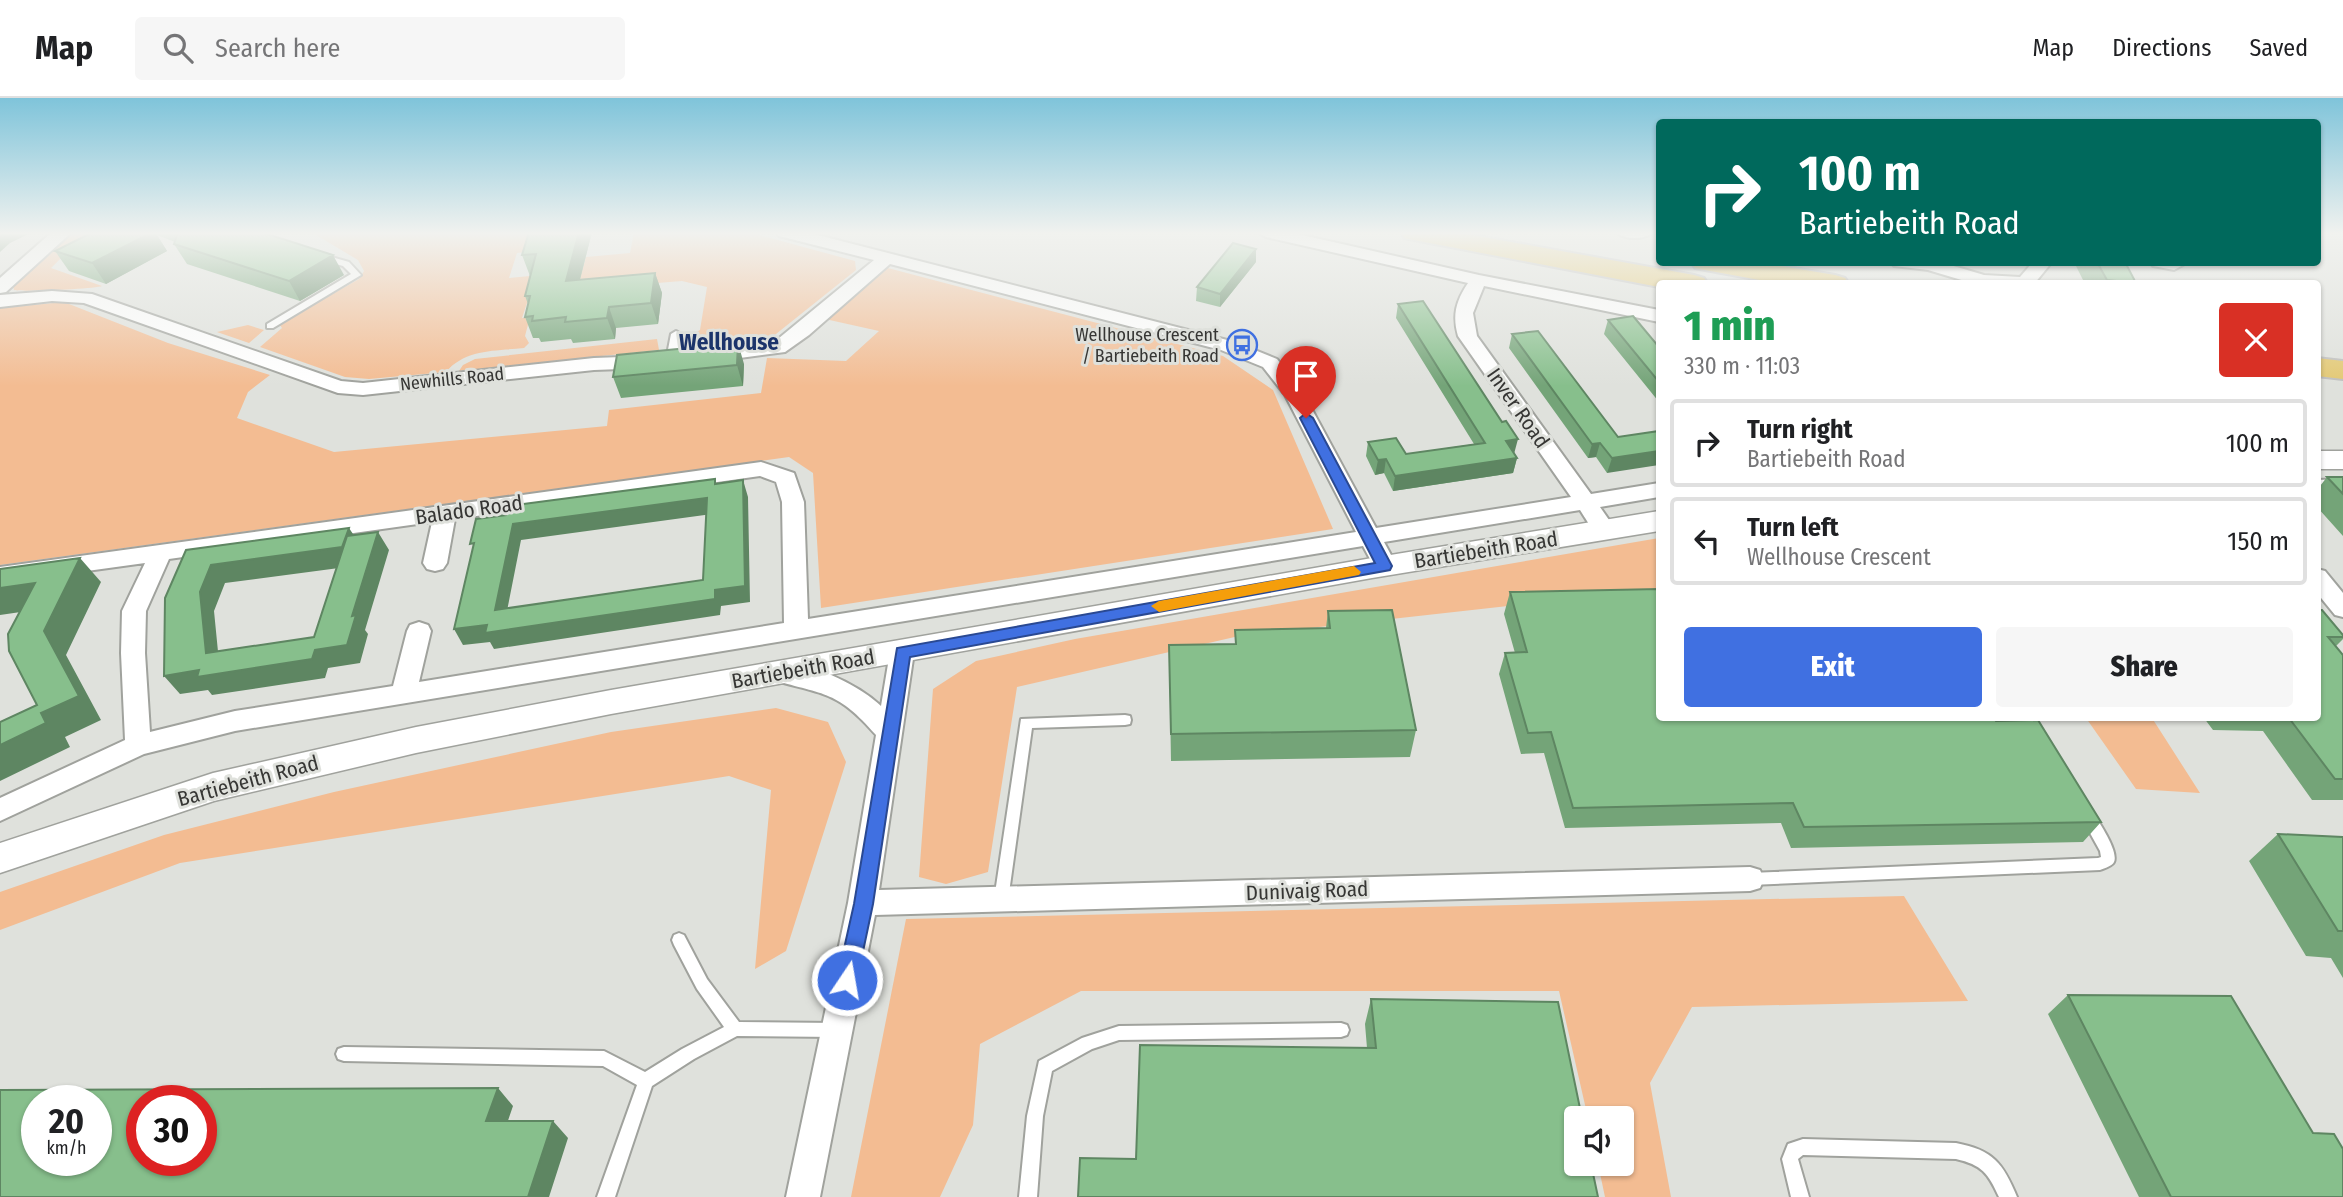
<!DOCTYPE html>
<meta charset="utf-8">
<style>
body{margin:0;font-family:"Fira Sans Condensed",sans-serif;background:#f6f6f6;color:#202124;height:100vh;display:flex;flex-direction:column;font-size:26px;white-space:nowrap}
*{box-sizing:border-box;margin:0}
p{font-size:23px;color:#757577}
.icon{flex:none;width:38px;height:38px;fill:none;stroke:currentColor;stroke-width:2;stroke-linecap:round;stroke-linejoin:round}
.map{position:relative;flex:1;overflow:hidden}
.drawer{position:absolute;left:1656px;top:182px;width:665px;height:441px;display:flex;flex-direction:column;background:#fff;border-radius:7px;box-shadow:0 2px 5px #0004}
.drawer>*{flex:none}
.banner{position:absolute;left:1656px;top:21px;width:665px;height:147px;border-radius:7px;box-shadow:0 2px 5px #0004;background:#00695c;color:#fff;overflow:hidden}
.fabs{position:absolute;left:1564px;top:1008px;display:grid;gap:14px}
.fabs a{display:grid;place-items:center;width:70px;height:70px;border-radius:7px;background:#fff;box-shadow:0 2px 5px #0004;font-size:35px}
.speed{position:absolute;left:21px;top:987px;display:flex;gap:14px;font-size:35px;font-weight:700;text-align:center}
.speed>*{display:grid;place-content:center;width:91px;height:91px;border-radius:50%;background:#fff;box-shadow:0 2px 5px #0004;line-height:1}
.speed small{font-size:18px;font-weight:400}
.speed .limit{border:10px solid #d22;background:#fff;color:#111}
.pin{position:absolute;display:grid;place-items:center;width:60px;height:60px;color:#fff;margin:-72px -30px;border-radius:50% 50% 50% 0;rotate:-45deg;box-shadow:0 0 7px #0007}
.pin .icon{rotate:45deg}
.me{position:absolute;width:77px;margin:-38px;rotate:12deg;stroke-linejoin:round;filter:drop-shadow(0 0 5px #0008)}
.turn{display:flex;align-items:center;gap:24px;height:147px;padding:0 28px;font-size:32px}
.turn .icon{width:91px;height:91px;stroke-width:2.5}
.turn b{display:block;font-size:49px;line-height:60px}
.round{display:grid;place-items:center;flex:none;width:74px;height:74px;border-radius:7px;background:#f6f6f6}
.overview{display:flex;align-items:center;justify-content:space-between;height:119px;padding:0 28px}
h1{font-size:42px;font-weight:800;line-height:52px;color:#1e9e55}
.primary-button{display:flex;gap:14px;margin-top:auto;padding:14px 28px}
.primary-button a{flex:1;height:80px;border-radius:7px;background:#4070e1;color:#fff;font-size:28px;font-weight:800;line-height:80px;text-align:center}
.primary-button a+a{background:#f6f6f6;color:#202124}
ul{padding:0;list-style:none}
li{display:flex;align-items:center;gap:21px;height:88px;margin:0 14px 10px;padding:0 14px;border:4px solid #e0e0e0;border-radius:7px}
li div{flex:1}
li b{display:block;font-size:26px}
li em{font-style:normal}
header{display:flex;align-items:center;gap:42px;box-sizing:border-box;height:98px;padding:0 35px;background:#fff;border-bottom:2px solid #e0e0e0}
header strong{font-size:33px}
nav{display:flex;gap:38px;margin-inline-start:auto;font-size:24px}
.search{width:490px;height:63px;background:#f6f6f6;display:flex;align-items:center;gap:18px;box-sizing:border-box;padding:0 24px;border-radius:7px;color:#757577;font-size:26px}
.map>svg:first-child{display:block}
.green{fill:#f3bc92}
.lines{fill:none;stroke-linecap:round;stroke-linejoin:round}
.service-casing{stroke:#a0a29d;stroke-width:4}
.minor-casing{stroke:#a0a29d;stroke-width:4}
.tertiary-casing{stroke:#a0a29d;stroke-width:3}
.primary-casing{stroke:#bfbfbe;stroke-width:4}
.service{fill:#fff;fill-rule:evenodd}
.minor{fill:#fff;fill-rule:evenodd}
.tertiary{fill:#fff;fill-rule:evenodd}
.primary{fill:#e3c873;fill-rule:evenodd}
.wall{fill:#74a478}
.shaded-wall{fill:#5e8662}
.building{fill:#87bf8c;stroke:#5e8662;stroke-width:2;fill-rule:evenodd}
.route{fill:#4070e1;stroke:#2a4992;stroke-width:2}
.slow{fill:#f59e0b}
.labels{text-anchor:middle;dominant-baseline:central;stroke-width:6;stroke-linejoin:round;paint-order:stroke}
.far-poi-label{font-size:18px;fill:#363634;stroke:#dfe1dc;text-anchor:end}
.far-street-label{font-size:18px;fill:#363634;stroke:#dfe1dc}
.street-label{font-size:21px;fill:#363634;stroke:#dfe1dc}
.far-district-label{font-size:23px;font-weight:bold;fill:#1c346b;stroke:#dfe1dc}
</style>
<header>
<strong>Map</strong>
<div class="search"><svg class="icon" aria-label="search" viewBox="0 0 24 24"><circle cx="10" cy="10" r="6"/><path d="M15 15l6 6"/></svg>Search here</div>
<nav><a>Map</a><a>Directions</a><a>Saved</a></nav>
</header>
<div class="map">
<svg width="2343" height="1099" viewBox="0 0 2343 1099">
<rect width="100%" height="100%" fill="#dfe1dc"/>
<path class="green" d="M76,134h30l-45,26 -10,10 51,18c-7,3 -78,6 -88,4l-1,-4 43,-41z
M311,134h229l-7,19 -16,2 -8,25 73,-7 4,-14 44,-4 4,-21h114l107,29 1,9 -85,68 -92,9 2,-7 19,-10 7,-43 -25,-6 -25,2 -5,-5 -123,19 -7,21 8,-1 -5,19 4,7 -5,5c-28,3 -59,1 -78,24l-77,7 -24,-2 -85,-30 22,-19 -3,-4 80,-45 5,-8 -6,-11z
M884,169l339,89 50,34 60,139 -512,79 -8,-135 -24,-16 -789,108v-257l64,-6 104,41 102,32 -22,17 -11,26 97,34 273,-26 2,-16 152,-17 6,-35 79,3 33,-30 -54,-12z
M248,227l16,5 -15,13 -32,-11z
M657,241l2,11 -200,21 4,-6 12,-6z
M1659,440v51l-420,47 -222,51 -29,185 -42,12 -27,-7 14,-188 43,-28 99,-22z
M776,610l52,14 18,40 -60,189 -31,18 16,-179 -42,-14 -549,87 -180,67v-38l164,-57 170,-43 277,-60z
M2086,620h66l48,75 -64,-4z
M1904,798l64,105 -276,6 -42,76 21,114h-66l-7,-33h24v-46h-34l-29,-127h-478l-101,53 -7,81 -33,72h-89l55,-278z"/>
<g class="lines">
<g class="service-casing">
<path id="service" d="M321,156l28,8 12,13 -88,53h-6v-4l84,-50 -8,-8 -25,-7 -1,-2z
M676,233l5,3 -5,26 -5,3 -5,-3 5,-26z
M1125,617l5,1 1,4 -1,4 -5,1 -93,3 -24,172 -2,4 -5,2 -5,-2 -2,-4 27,-181z
M2087,711l5,2c6,10 27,40 22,51 -2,4 -9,6 -14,8l-350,15 -5,-2 -2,-4 2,-4 5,-2 348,-15 3,-1 -1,-6 -20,-36 2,-4z
M679,835l5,2 23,44 32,43 98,1 6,2 2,5 -2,5 -6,2 -100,-1 -43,23 -42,27 -37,111h-18l40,-112 -34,-19 -259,-5 -6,-2 -2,-5 2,-5 6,-2 260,4 41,21 37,-23 42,-22 -27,-38 -23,-44 -2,-5 2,-5z
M1341,925l6,2 2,5 -2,5 -6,2 -222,3 -27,9 -40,22 -9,45 -6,81h-18l8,-81 12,-55 43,-23 37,-12z
M1803,1041l153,4c37,7 47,20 61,54h-18c-11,-24 -17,-32 -43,-38l-153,-4 -5,4 11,38h-18l-9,-38 6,-15z"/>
</g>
<g class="minor-casing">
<path id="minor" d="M52,134h20l-66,60 -6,1v-15z
M776,134h30l429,110 42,17 24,30 75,139 195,-31 -113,-161c-6,-21 -2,-35 10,-53l-202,-46 -9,-5h32l190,43 180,35v12l-175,-36 -11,27 4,23 114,158 68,-11v14l-59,10 16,23 -3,5c-18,5 -24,-12 -33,-25l-196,32 13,24 -4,6 -8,2 -8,-2 -14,-26 -1128,185 -91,23 -144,67v-23l125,-58 -4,-87 1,-42 23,-48 -145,20v-16l761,-105 33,11 10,29 4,117 548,-87 -71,-137 -22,-28 -42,-17 -331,-86 -81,71 -24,17 -75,10 -7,-2 -3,-4 10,-6 63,-7 101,-83 -95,-24zM760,378l16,6 6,20 2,121 -365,59 12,-51 -3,-6 -9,-3 -9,3 -3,6 -14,55 -158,25 -85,21 -5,-79 1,-42 23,-52 263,-37 -9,41 4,6 8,2 8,-2 4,-6 8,-44z
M1616,134h37c-8,8 -29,8 -37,0z
M1891,164h49l44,13 36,2 13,-15h19l-18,22h-59l-47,-14 -34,-4z
M2150,164h31l2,3 -9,5 -21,-4z
M52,193l40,3 249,87 22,2 231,-25 55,-2 10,6 -10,6 -55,2 -231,25 -25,-2 -254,-90 -32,-2 -52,6v-12z
M2343,381v14l-26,1v-14z
M2317,471l8,2 18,22v24l-8,-2 -18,-22z
M902,545l9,3 3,6 -35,238 871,-23 10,3 4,9 -4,9 -10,3 -875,24 -55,282h-34l62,-294 28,-168c-38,-44 -51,-40 -103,-55l-3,-7 3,-7c31,-9 86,19 108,40l9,-54 3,-6z"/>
</g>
<g class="tertiary-casing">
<path id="tertiary" d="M2317,353h26v18h-26z
M1659,413v20l-287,47 -761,136 -195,39 -202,48 -214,72v-30l213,-70 203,-46 195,-37 761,-132z"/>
</g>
<g class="primary-casing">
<path id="primary" d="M1401,134h55l238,43 10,3 4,6h-49v3l-245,-47 -10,-2z
M1691,164h67l77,13 10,3 4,6h-67l-77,-14 -10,-2z
M2317,260l26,3v18l-26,-3z"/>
</g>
<use href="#service" class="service"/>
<use href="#minor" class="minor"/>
<use href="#tertiary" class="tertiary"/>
<use href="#primary" class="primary"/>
</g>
<path class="wall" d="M93,134h168l83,43 -44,26 -113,-37 -13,-20 1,-2 -18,-7 10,16 -61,33 -37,-13 -14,-20z
M592,134l-12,48 75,-7 7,20 -4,31 -42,4 -1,11 -42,4 -2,-4 -30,3 -2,-4h-6l-8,-21 3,-13 -3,-8 5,-20 -8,-21z
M1256,164l-36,45 -24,-6 1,-14z
M2074,164h51l11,21 -51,1z
M1398,206l116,150 3,4 -4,15 -120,18 -9,-18 -9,2 -9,-19 2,-14 38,12 68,-10 -78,-126z
M1608,222l51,27v55l-55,-68z
M1512,236l106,103 41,-6 -52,42 -11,-16 -8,1 -79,-110z
M744,266l-1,22 -122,12 -8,-21z
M2327,379h16v59l-26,-29v-17z
M1510,494l486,129 105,101 -18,20 -292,6 -10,-25 -216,5 -21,-75 -23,1 -22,-80 6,-21h10l-11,-39z
M2317,512l26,25v4l-7,7 7,9v145h-31l-49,-69 -50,-1 -9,-12h113z
M1328,513l88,119 -6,27 -239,4 -2,-116 66,-1v-14l91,-2z
M2278,736l65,3v141l-12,-20 -25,-2 -57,-95z
M2068,897l245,138 30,64h-204l-91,-183z
M1371,901l227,198 -462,-38 231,-111 -2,-24z"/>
<path class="shaded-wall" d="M0,134h33l-23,11 -10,9z
M153,134h2l12,19 -61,33 -14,-21z
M579,134h13l-18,70 -8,-21z
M1256,151v13l-36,45v-13z
M333,157l11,20 -44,26 -11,-20z
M655,175l7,20 -4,31 -7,-21z
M609,209l7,21 -1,11 -8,-21z
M738,245l6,21 -1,22 -6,-21z
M1518,341l-4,15 -8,-13z
M1600,345l-4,14 -8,1 4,-14z
M1659,353v14l-52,8 5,-15z
M1517,360l-4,15 -120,18 2,-15z
M1386,361l-2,14 -9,2 3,-15z
M743,382l5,17 2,105 -29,4 -1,9 -226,34 -4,-7 -27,3 -9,-16 261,-39z
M707,400l5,16 -191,26 -17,86 -9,-16 18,-86z
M349,430l12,18 -7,20 -129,17 -11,28 6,61 -14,-19 -6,-61 11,-27z
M378,434l11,18 -24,80 3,4 -8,29 -32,5 -3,10 -113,17 -4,-5 -28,4 -16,-18 151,-26 37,-34z
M80,460l21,24 -35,73 35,65 -36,17 5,10 -70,34v-36l41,-32 3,-82 11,-24 -55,8v-27z
M498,990l15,18 -11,32 -16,-17z
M553,1023l15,17 -19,59h-21z"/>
<path class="building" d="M93,134h60l-61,31 -37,-12z
M178,134h83l72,23 -44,26 -115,-37z
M529,134h50l-13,49 89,-8 -4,30 -42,4 -2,11 -42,4 1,-5 -34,4 1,-5 -8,1 5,-21h-5l11,-42 -14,1z
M1233,145l23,6 -36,45 -23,-7z
M2097,164h28l11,21 -29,-3z
M1423,203l79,121 4,-1 12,18 -12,2 11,17 -122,18 -9,-17 -8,1 -10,-18 28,-4 10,16 79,-11 -87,-139z
M1633,218l26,31v35l-51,-62z
M1538,233l80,106 41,-6v20l-47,7 -12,-15 -8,1 -80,-110z
M738,245l-1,22 -124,12 4,-22z
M2327,379h16v17z
M715,381v5l28,-4 2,106 -30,4v9l-230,34 2,-8 -33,4 20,-86 -4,1 6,-25 30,-4 2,-9zM707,400l-4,82 -208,30 18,-86z
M349,430l-7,19 -131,18 -11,27 6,61 108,-16 33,-101 31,-4 -26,84 4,-1 -9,30 -32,5 -3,9 -115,18 2,-7 -35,6 1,-78 21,-48z
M80,460l-36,73 35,65 -38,17 5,10 -46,22v-23l37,-17 -28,-54 -1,-17 27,-51 -35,5v-19z
M1659,491v129h335l2,3 42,-1 63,102 -297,5 -11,-24 -220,5 -22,-76 -23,1 -23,-80 22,-1 -17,-60z
M1392,512l24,120 -245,4 -2,-89 67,-1 -1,-14 95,-2 -2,-17z
M2317,512h5l21,25v2h-15l15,18v124h-8l-46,-61h28z
M2278,736l65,3v94h-5z
M2068,897l163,1 82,137 21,1 9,15v48h-172z
M1371,901l187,3 24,116h-5v46h14l7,33h-520l2,-39 56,1 4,-114 236,3z
M498,990l-12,33h67l-25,76h-528v-107zM37,1003h59v59h-59zM142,1003h59v59h-59z"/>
<linearGradient id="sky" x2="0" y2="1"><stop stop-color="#7fc4da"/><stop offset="0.47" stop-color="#f1f2ef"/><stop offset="1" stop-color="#f1f2ef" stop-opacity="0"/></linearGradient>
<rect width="2343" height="288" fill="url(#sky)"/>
<path class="route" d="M1306,315l7,5 79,148 -2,4 -480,87 -37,247 -16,76 -3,6 -7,3 -7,-3 -3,-6 17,-76 43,-256 478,-85 -75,-145z"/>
<path class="slow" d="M1354,468l7,6 -2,3 -200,37 -8,-6 8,-5z"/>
<defs>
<g id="bus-ring" transform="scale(1.575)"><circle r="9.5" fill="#dfe1dc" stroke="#4070e1" stroke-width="1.5"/><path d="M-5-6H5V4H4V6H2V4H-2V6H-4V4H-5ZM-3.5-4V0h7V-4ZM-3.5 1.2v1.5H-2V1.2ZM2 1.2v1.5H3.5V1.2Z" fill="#4070e1"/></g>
</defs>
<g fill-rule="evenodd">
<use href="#bus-ring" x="1242" y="247"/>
</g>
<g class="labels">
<g class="far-poi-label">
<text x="1219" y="237">Wellhouse Crescent<tspan x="1219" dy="21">/ Bartiebeith Road</tspan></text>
</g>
<g class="far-street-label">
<text transform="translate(452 281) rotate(-6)">Newhills Road</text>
</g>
<g class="street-label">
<text transform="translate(1518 310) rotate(55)">Inver Road</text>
<text transform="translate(469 412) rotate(-8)">Balado Road</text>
<text transform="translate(1486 452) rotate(-9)">Bartiebeith Road</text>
<text transform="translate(803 571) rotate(-10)">Bartiebeith Road</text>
<text transform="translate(248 683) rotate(-15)">Bartiebeith Road</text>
<text transform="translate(1307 793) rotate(-2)">Dunivaig Road</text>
</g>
<g class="far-district-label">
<text x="729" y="244">Wellhouse</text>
</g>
</g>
</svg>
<div class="fabs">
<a><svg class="icon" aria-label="sound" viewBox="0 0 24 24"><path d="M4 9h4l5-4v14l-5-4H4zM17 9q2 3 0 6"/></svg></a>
</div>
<div class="speed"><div>20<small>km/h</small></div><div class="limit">30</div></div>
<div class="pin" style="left:1306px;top:320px;background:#d93025"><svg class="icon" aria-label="arrive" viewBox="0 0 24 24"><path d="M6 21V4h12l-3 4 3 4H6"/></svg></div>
<svg class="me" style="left:847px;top:882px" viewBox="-20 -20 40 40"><circle r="17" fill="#4070e1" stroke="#fff" stroke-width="3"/><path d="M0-11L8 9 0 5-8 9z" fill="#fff"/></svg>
<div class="banner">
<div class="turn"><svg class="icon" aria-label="right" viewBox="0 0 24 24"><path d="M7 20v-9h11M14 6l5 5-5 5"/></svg><div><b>100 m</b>Bartiebeith Road</div></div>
</div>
<section class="drawer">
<div class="overview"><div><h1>1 min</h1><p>330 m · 11:03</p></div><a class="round" style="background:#d93025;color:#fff"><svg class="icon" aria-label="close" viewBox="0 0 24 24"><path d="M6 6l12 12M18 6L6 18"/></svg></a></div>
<ul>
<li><svg class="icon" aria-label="right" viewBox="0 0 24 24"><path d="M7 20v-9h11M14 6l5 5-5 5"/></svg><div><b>Turn right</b><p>Bartiebeith Road</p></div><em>100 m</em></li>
<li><svg class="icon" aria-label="left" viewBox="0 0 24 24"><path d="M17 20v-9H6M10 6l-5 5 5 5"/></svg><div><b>Turn left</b><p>Wellhouse Crescent</p></div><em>150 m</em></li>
</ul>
<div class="primary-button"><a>Exit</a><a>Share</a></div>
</section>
</div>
